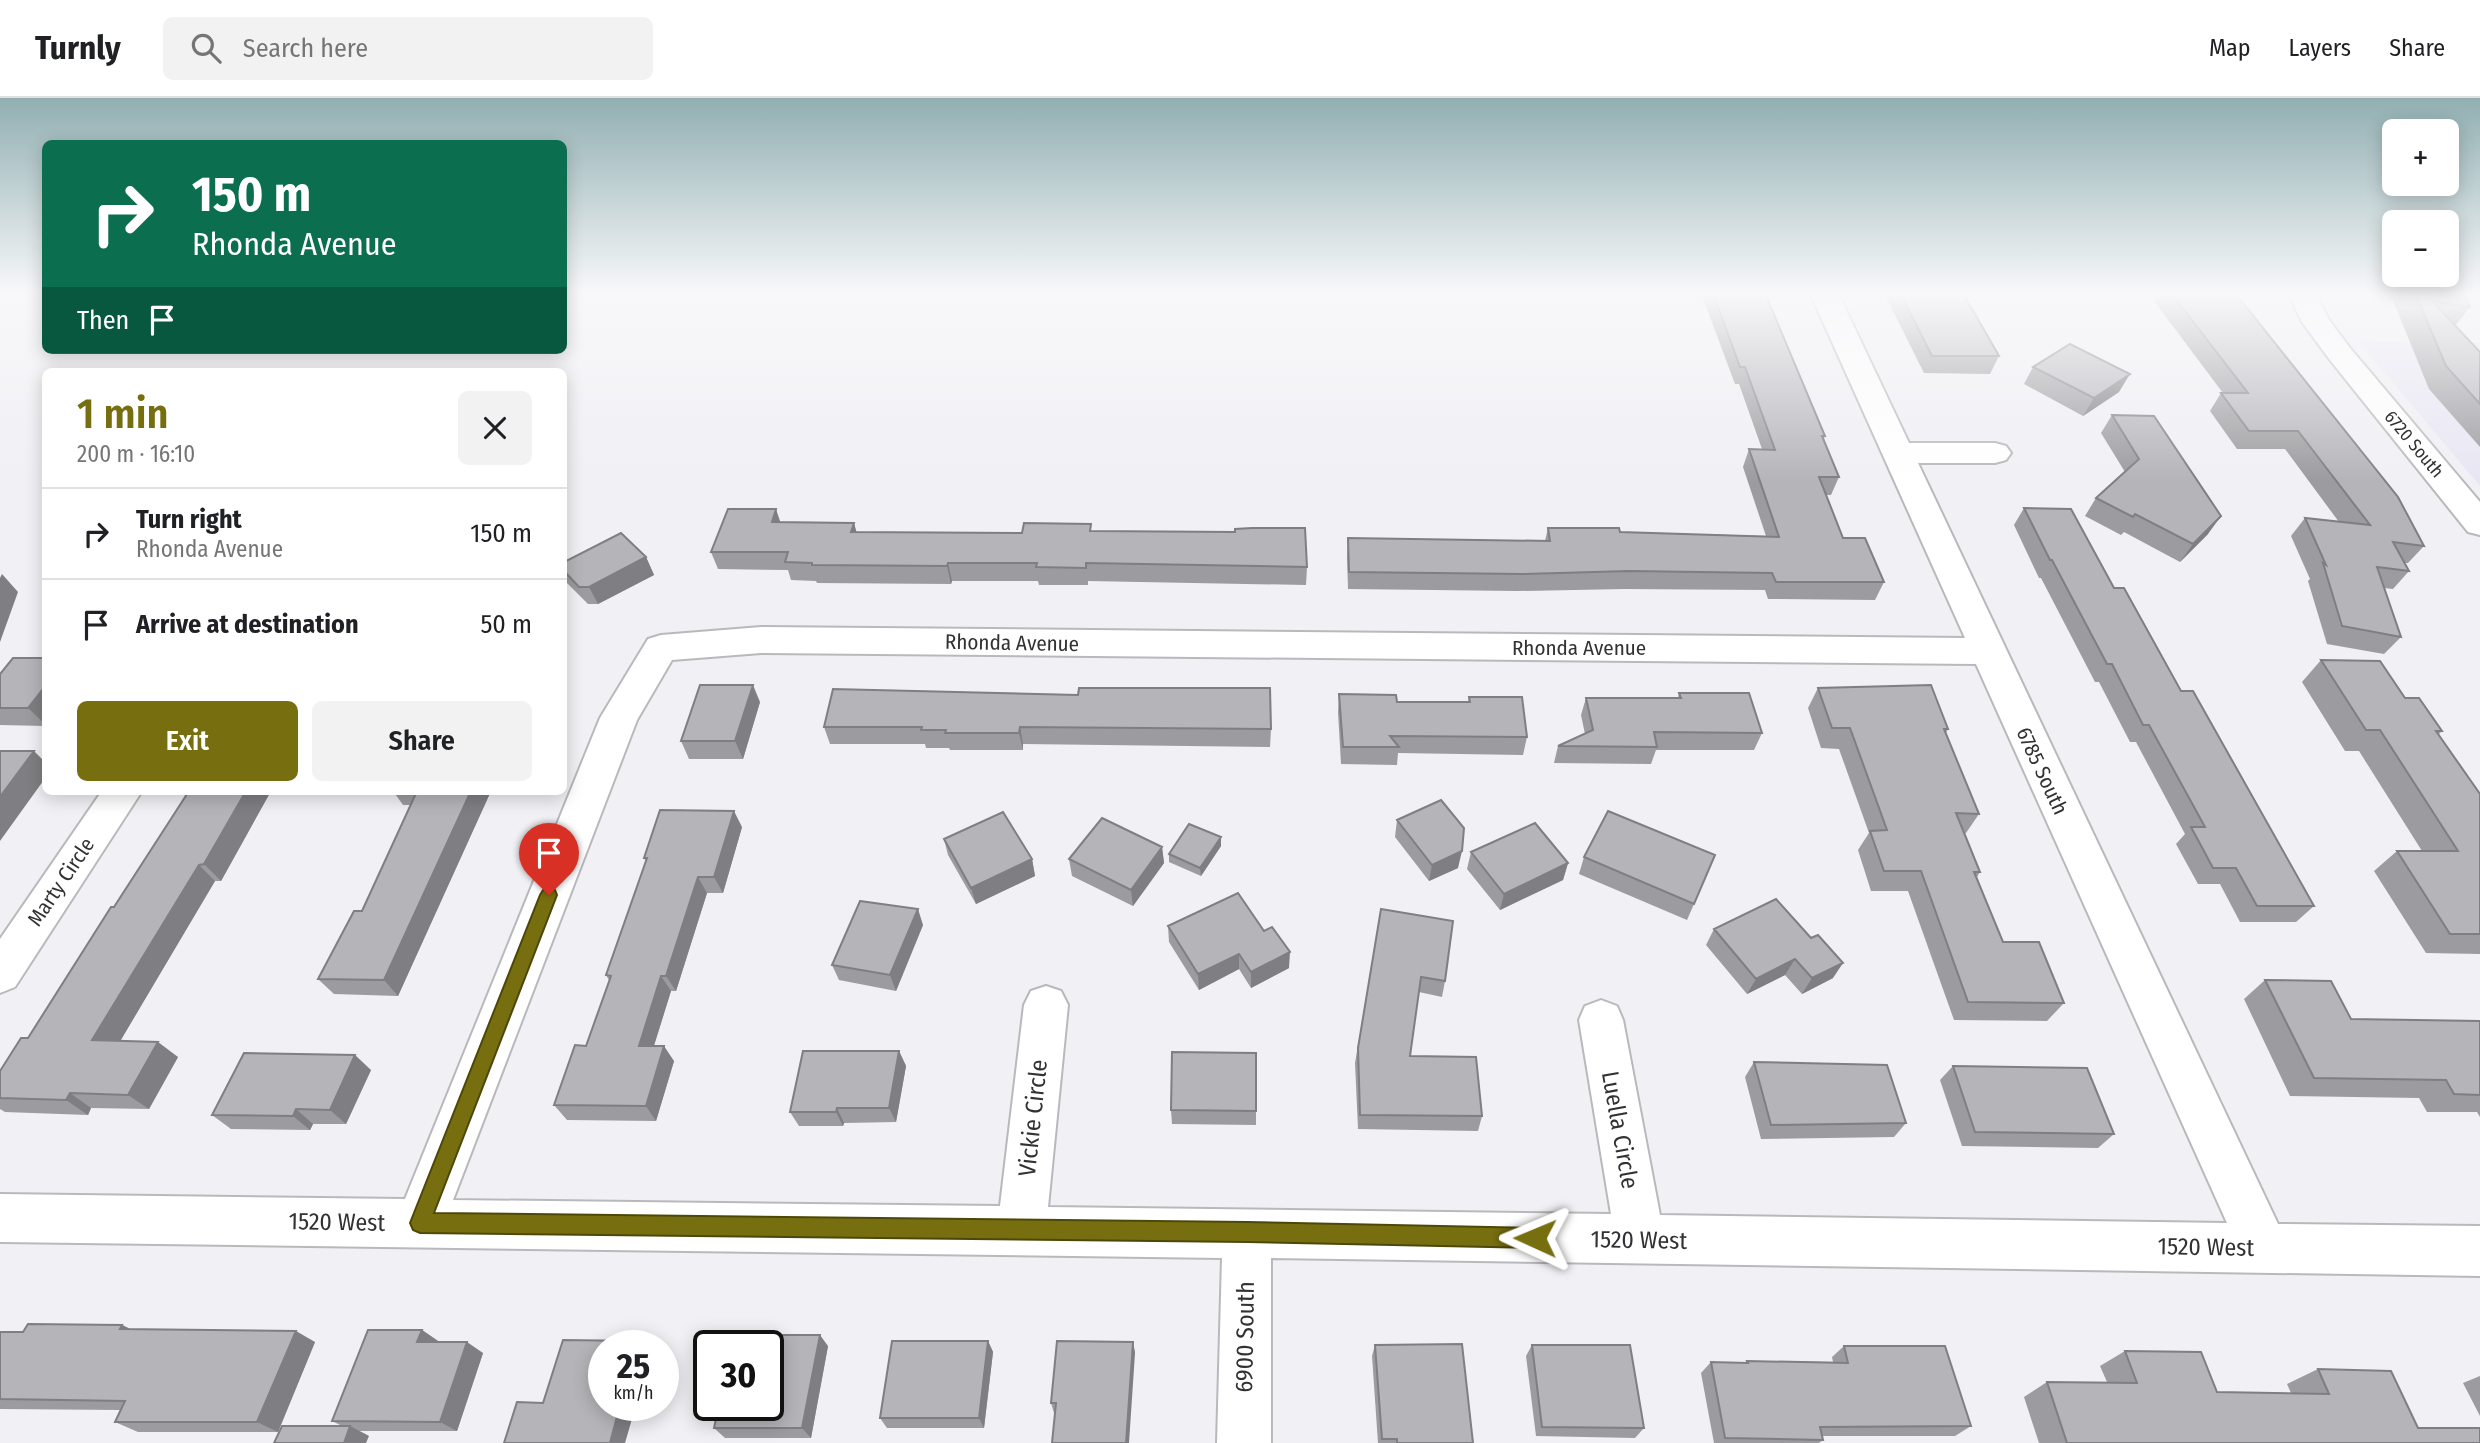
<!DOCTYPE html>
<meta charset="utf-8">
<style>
body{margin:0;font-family:"Fira Sans Condensed",sans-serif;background:#f2f2f2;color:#202124;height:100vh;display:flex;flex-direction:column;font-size:26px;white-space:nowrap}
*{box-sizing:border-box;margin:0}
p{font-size:23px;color:#757577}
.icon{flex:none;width:38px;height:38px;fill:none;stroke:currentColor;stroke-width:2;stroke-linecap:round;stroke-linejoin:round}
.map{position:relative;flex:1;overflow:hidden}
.sheet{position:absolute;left:42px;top:270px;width:525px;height:427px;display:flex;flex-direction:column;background:#fff;border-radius:10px;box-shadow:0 4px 18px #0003}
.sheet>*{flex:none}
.top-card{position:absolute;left:42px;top:42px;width:525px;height:214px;border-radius:10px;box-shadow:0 4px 18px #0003;background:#0b6e4f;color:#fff;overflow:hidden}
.buttons{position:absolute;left:2382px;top:21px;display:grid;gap:14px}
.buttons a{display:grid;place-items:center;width:77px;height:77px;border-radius:10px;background:#fff;box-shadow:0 4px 18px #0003;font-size:35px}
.speed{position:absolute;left:588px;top:1232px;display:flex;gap:14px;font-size:35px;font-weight:700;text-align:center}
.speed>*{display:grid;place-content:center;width:91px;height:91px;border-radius:50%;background:#fff;box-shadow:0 4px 18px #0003;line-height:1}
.speed small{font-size:18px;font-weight:400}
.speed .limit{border:4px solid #111;border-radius:10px;background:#fff;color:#111}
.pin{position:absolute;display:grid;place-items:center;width:60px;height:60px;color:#fff;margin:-72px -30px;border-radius:50% 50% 50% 0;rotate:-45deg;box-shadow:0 0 7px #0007}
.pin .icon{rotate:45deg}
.me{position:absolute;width:77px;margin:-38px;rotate:271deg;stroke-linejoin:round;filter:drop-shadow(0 0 5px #0008)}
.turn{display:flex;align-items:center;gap:24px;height:147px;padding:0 35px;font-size:32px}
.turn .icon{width:91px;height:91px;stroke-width:2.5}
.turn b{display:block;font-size:49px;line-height:60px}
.then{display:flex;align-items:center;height:66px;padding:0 35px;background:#0003;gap:14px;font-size:26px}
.round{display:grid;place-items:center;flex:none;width:74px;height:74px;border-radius:10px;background:#f2f2f2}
.summary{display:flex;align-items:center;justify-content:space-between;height:119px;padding:0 35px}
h1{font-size:42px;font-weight:600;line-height:52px;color:#776f0f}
.cta{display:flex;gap:14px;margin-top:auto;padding:14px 35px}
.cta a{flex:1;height:80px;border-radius:10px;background:#776f0f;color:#fff;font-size:28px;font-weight:600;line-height:80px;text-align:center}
.cta a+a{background:#f2f2f2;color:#202124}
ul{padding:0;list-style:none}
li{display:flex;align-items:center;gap:21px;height:91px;padding:0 35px;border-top:2px solid #e0e0e0}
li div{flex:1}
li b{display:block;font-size:26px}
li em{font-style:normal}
header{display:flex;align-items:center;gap:42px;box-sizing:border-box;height:98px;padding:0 35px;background:#fff;border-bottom:2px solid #e0e0e0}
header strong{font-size:33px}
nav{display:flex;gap:38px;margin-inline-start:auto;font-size:24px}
.search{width:490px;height:63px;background:#f2f2f2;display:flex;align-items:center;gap:18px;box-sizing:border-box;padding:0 24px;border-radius:10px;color:#757577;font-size:26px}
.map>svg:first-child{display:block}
.built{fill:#e8e6f3}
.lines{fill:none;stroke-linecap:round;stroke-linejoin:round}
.minor-casing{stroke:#b9b9bd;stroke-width:4}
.minor{fill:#fff;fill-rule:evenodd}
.wall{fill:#9c9b9f}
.shaded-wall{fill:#7f7e82}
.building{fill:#b5b4b9;stroke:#7f7e82;stroke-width:2}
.route{fill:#776f0f;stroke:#4d480a;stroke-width:2}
.labels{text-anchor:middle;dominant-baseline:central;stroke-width:7;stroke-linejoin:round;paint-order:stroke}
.far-street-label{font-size:18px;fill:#323234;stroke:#fff}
.street-label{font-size:21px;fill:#323234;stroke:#fff}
.near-street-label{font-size:24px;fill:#323234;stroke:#fff}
</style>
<header>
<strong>Turnly</strong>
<div class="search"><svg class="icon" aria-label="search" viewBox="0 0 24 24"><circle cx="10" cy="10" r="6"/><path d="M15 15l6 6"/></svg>Search here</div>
<nav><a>Map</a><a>Layers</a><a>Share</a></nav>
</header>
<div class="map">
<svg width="2480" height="1345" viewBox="0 0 2480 1345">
<rect width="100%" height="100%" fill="#f0f0f5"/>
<path class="built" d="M2358,243l122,2v143z"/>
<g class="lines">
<g class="minor-casing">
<path id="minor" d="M1810,195h28l71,150h86l11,3 5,7 -5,7 -11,3h-77l360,761 202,2v50l-1209,-18v185h-54l5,-185 -1222,-16v-48l405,5 195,-481 48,-79 13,-4 100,-8 1204,11zM761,555l1215,11 251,559 -567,-8 -37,-195 -6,-14 -16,-6 -16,6 -6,14 32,194 -563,-7 20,-202 -7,-14 -15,-5 -15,5 -7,14 -24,201 -547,-6 184,-480 35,-60z
M2288,195h28l13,27 21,28 130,154v33l-12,-3 -138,-172 -28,-38z
M102,693h40l-127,196 -15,6v-54z"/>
</g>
<use href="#minor" class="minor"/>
</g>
<path class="wall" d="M1701,195h64l60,143 -1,3 15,38 -8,18h-5l17,43 41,44 -9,18 -107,-1 -3,-9 -141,-1 -106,2 -170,-2 -1,-33 1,-18 197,3 3,-13 72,4 146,4 -23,-69 6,-18h13l-23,-65h-4z
M1884,195h79l36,63 -9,18 -66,-1z
M2159,195h76l189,253 -16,17h-4l5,8 -16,18 -9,-1 17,49 -17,17 -57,-10 -19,-63 2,-2 -19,-43 14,-18 34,4 -54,-73h-48l-27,-38 11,-18h2l-69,-92z
M2390,195h74l6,14 -15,19 25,26v95l-51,-58z
M2033,269l86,25 -36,24 -59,-32z
M2112,317l96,119 -28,28 -56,-30 -3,3 -36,-19 11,-18 29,-26 -24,-39z
M2024,410l90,80 67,103 133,215 -18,16h-56l-20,-38h-22l-22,-40 9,-10 -49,-92h-6l-31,-60h-4l-54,-104h-2l-25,-53z
M780,424l74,1 2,9 166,1 70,-2 215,36 -1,18 -218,-4v4h-49l-1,-4h-86l-1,3 -134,-1 -1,-2 -25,-1 -3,-10 -70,-1 -7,-17z
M646,459l8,18 -56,29h-10l-21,-21 -3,-7v-14z
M46,560v68l-46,-1v-51z
M2321,562l84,38 37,33 -4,4 42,59v160l-54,-1 -52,-82 23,-20h25l-63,-100h-14l-43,-69z
M1818,590l130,41 -2,4 33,81 -13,19h-1l15,39 -3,5 26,65 61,61 -17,18 -93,-1 -46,-129h-37l-13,-41 11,-17 -30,-84 -18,-1 -13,-40z
M833,591l438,40 -1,18 -247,-3v6h-73l-1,-2h-23l-1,-4h-95l-6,-17z
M1679,595l83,40 -8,17h-98l-5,14 -97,-1 4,-17 27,-12 -4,-19 5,-17h92z
M1339,596l58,8h71l1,-5 58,40 -4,18 -125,-2 -1,12 -56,-1 -3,-52z
M760,604l-17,57h-54l-8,-18z
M189,693h82l-50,90h-6l-95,160 58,16 -29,52 -58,-1 -3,7 -83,-3 -5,-3v-38l28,-33z
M393,693h98l-93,205 -64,-2 -16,-15 44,-68 49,-106h-8z
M1397,722l61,48 -29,13 -34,-44z
M742,729l-19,66h-16l-31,98h-5l-17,55 20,15 -18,60 -89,-1 -13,-15 32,-59 23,-66 -3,-5 40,-113 -2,-4z
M944,741l88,20 3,17 -59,28 -28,-49z
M1221,748l-20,30 -32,-14v-8z
M1162,749l2,16 -31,43 -61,-30 -3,-17z
M1471,754l97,11 -5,17 -63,30 -33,-41z
M1584,759l110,47 -7,16 -108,-46z
M1776,801l57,79 -31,16 -17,-19 -38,19 -41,-49 8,-16z
M1381,811l64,72 -3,16 -23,-5 -9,64 72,60 -4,15 -120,-2 -3,-66z
M923,827l-27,66 -57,-11 -7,-15z
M1168,828l96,5 25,37 -38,20 -12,-19 -40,21 -30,-48z
M2265,882l86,39 129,2v96l-3,-5h-50l-8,-14 -129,-2 -46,-97z
M899,953l7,15 -10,56 -52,1 -1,3h-44l-9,-14z
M1256,955v72l-84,-1 -1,-14z
M1754,964l152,61 -12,14 -133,2 -16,-62z
M1953,968l161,68 -16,14 -136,-2 -22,-66z
M371,972l-25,54h-33l-3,6 -79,-1 -19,-14z
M122,1227l10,5 183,12 -37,90h-140l-23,-10 5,-12 -120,-1v-77h23z
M422,1232l16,11 45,12 -26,78h-98l10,5 -27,-10 -10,-5z
M988,1243l5,11 -9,76h-97l-7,-10z
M1133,1244l2,11 -81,60 -3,-10z
M1375,1247l98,98h-95l-6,-87z
M1532,1247l112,83 -9,10 -99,-2 -10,-80z
M828,1248l-17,92h-86l-11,-10z
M1844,1248l127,80 -16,10h-133l1,4 -4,3h-105l-13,-70 10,-11 34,1 2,-2 86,1 -1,-5z
M2125,1253l92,41 74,1 -4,-9 31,-15 100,59 62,15h-441l-15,-46 23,-15h60l-7,-16z
M2480,1278v40l-17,-33z"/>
<path class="shaded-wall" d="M2130,276l-11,18 -36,24 11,-18z
M776,411l6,18 -10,-5z
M2221,418l-13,18 -28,28 13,-18z
M854,425l5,18 -8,-9z
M646,459l8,18 -56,29 -9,-17z
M948,465l4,18 -1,3 -4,-18z
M2,476l16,18 -18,50v-64z
M46,587v40l-18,-17z
M753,587l7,17 -17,57 -8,-18z
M1020,629l3,17v6l-4,-17z
M34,653l12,12v14l-46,64v-44z
M246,693h25l-50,90 -17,-17z
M471,693h20l-93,205 -14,-16z
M734,713l8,16 -19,66 -9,-16z
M1221,739v9l-20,30 -1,-8z
M1162,749l2,16 -31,43 -2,-16z
M1462,753l-4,17 -29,13 3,-16z
M1032,761l3,17 -59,28 -5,-16z
M1568,765l-5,17 -63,30 4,-16z
M199,767l16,16 -103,174 -20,-15z
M698,779l9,16 -31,98 -10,-15z
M918,811l5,16 -27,66 -6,-16z
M1290,854l-1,16 -38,20v-16z
M1239,856v15l-40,21 -1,-16z
M1795,861l-10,16 -38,19 9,-15z
M1843,865l-10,15 -31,16 10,-16z
M661,878l10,15 -22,70 -10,-15z
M158,944l20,15 -29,52 -21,-14z
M664,948l10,15 -18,60 -10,-15z
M899,953l7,15 -10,56 -7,-14z
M355,957l16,15 -25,54 -16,-14z
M70,995l21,15 -3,7 -22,-15z
M837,1010l7,15 -1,3 -7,-14z
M296,1011l17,15 -3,6 -17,-14z
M122,1227l23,11 -25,-7z
M422,1232l16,11 -21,1z
M296,1233l19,11 -37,90 -21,-10z
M820,1237l8,11 -17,92 -9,-10z
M988,1243l5,11 -9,76 -5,-10z
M467,1244l16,11 -26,78 -17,-9z
M1133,1244l2,11 -6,90h-3z
M620,1307h16l-11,38h-15z
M350,1328l19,10 -3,7h-22z"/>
<path class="building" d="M1713,195h52l60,143h-3l17,41h-20l24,61h22l19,44h-108l-4,-9 -143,-2 -107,3 -173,-2 -1,-34 202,3 -2,-13h71l1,4 159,5 -30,-88 26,1 -30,-83h-5z
M1900,195h63l36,63h-67z
M2171,195h64l163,204 26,49 -31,-4 16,29 -32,-4 24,70 -59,-11 -19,-63 3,2 -21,-47 65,7 -72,-94h-49l-28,-38h27z
M2415,195h49l6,14 -38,-6 48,51v52l-34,-38z
M2070,246l60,30 -36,24 -61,-31z
M2112,317l42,1 67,100 -28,28 -58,-30 -2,3 -37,-19 43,-39z
M2024,410l47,1 43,79h10l57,103h12l121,215h-57l-21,-38h-23l-22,-41h14l-56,-102h-6l-31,-61h-5l-55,-104h-2z
M728,411h48l-4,13 82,1 -3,9 171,1 2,-10 67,1 -1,7 145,1v-3l17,-1h53l2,39 -221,-4v5l-50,-1 1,-4h-89l-1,3 -135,-1v-2l-27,-1 3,-10h-77z
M621,435l25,24 -57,30h-10l-15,-16v-9z
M13,560h33v27l-18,23h-28v-34z
M2321,562l59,1 25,37h14l23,33h-6l44,63v140h-30l-53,-83h61l-78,-121h-14z
M700,587h53l-18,56h-54z
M1931,587l17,44h-4l35,85 -23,-1 24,59h-6l29,70h36l25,61 -96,-1 -47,-131h-37l-14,-40 17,-1 -37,-102h-18l-14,-40z
M1079,590h191l1,41 -251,-2 -1,6h-74l1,-3h-25l1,-3h-98l9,-38 245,6z
M1679,595h70l13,40 -108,-1 3,15 -99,-1 35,-16 -7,-32h95z
M1339,596l57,1 1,7h73l-1,-5h53l5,40 -137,-1 9,11h-56z
M0,653h34l-34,46z
M189,693h57l-42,73 -5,1 -107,175 66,2 -30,53 -58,-2 -4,7 -66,-2v-27l21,-33h7l83,-131h3z
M417,693h54l-87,189 -66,-1 36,-68h8z
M1441,702l23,28 -2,23 -30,14 -35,-45z
M660,712l74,1 -20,66h-16l-32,99h-5l-22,70h25l-18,60 -92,-1 21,-60 11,1 25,-70 -5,-1 41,-117h-3z
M1608,713l107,44 -21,49 -110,-47z
M1003,714l29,47 -61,29 -27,-49z
M1102,720l60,29 -31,43 -62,-31z
M1535,725l33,40 -64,31 -33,-42z
M1189,726l32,13 -21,31 -31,-14z
M1238,795l26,38 8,-4 18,25 -39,20 -12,-18 -41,20 -30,-48z
M1776,801l35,39 7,-3 25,28 -31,15 -17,-19 -39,20 -42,-50z
M860,803l58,8 -28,66 -58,-10z
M1381,811l72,12 -8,60 -24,-4 -11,79 66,1 6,59 -122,-1 -2,-67z
M2265,882l66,1 20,38 129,2v74l-26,-1 -8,-14 -132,-2z
M803,953h96l-10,57h-52l-1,4h-46z
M1172,954l84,1v58l-85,-1z
M244,955l111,2 -25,55 -34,-1 -3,7 -81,-1z
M1754,964l133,3 19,58 -135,2z
M1953,968l134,2 27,66 -139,-2z
M28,1226l94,1 -2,4 176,2 -39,91h-142l10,-21 -125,-2v-67h23z
M368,1232h54l-5,12h50l-27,80 -108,-1z
M735,1237h85l-18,93h-88l5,-23h49v-59h-35z
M563,1242l75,1 -1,5h-33v59h16l-10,38h-106l13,-41 26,1z
M892,1243h96l-9,77h-99z
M1057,1243l76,1 -7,101h-74l4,-40h-5z
M1462,1246l11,99h-76v-4h-15l-7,-94z
M1532,1247h98l14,83 -102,-1z
M1844,1248h101l26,80 -151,1 3,13 -98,-2 -14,-76 37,1 -1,-2 101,2z
M2125,1253l76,1 16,40 112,2 -11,-25 73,2 27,57h62v15h-413l-20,-61 90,1z
M282,1328h68l-6,17h-70z"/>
<linearGradient id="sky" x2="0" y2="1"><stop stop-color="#91afb2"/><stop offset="0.51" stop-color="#f8f8fa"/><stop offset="1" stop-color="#f8f8fa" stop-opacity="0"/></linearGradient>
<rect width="2480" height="383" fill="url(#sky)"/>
<path class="route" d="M549,790l6,2 2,5 -123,318 813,9 288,6 7,3 3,7 -3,7 -7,3 -288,-6 -827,-9 -7,-3 -3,-7 130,-328 3,-5z"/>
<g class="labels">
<g class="far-street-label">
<text transform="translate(2414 346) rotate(50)">6720 South</text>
</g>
<g class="street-label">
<text transform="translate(1012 545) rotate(1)">Rhonda Avenue</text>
<text x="1579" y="550">Rhonda Avenue</text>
<text transform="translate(2042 673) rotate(65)">6785 South</text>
<text transform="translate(61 784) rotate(-56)">Marty Circle</text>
</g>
<g class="near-street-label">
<text transform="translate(1033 1020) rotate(-84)">Vickie Circle</text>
<text transform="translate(1620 1032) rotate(80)">Luella Circle</text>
<text transform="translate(337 1124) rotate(1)">1520 West</text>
<text transform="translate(1639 1142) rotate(1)">1520 West</text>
<text transform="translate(2206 1149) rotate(1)">1520 West</text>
<text transform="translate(1245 1239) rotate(-89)">6900 South</text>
</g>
</g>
</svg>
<div class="buttons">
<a>+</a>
<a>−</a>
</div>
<div class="speed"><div>25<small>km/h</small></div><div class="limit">30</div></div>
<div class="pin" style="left:549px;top:797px;background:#d93025"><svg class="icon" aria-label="arrive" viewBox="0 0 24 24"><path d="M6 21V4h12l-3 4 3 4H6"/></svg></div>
<svg class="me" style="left:1535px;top:1140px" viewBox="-20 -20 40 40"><path d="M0-17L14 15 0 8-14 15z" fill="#776f0f" stroke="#fff" stroke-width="4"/></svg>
<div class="top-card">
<div class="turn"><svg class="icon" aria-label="right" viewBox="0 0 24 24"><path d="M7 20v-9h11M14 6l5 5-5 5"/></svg><div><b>150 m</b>Rhonda Avenue</div></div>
<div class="then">Then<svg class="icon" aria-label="arrive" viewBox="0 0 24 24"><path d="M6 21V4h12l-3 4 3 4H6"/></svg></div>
</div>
<section class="sheet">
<div class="summary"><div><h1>1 min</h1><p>200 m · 16:10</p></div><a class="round"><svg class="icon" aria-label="close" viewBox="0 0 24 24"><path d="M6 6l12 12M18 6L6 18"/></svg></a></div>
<ul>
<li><svg class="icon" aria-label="right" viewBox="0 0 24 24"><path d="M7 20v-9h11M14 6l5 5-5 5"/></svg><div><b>Turn right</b><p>Rhonda Avenue</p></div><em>150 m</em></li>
<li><svg class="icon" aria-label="arrive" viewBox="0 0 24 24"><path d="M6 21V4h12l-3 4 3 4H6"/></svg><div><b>Arrive at destination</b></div><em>50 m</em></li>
</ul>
<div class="cta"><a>Exit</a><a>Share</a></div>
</section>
</div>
